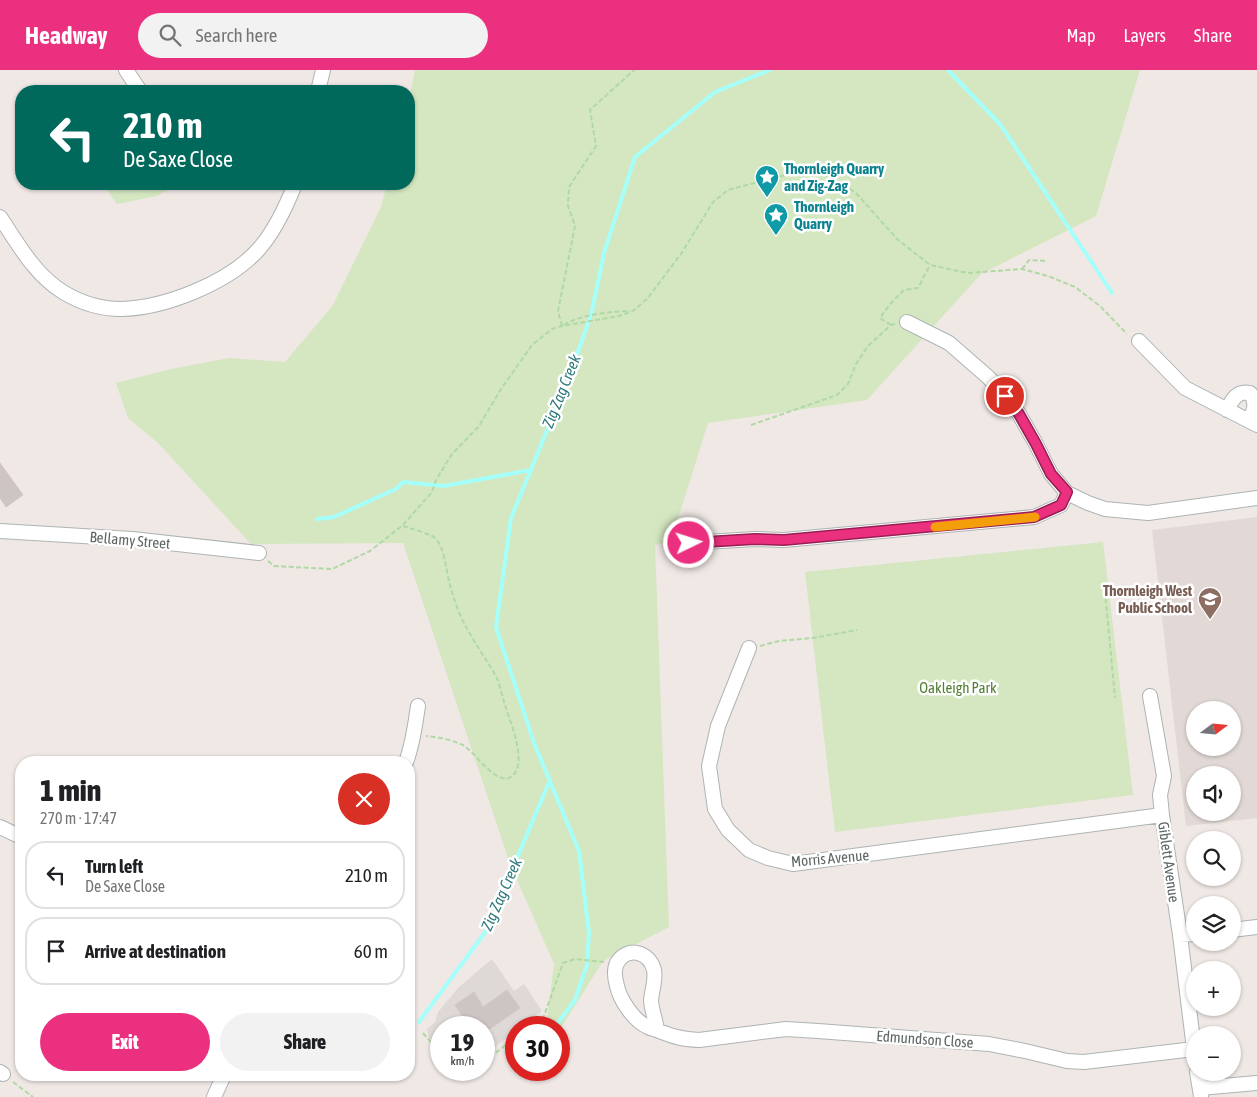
<!DOCTYPE html>
<meta charset="utf-8">
<style>
body{margin:0;font-family:"Asap Condensed",sans-serif;background:#f2f2f2;color:#202124;height:100vh;display:flex;flex-direction:column;font-size:19px;white-space:nowrap}
*{box-sizing:border-box;margin:0}
p{font-size:16px;color:#757577}
.icon{flex:none;width:28px;height:28px;fill:none;stroke:currentColor;stroke-width:2;stroke-linecap:round;stroke-linejoin:round}
.map{position:relative;flex:1;overflow:hidden}
.side{position:absolute;left:15px;top:686px;width:400px;height:325px;display:flex;flex-direction:column;background:#fff;border-radius:20px;box-shadow:0 1px 4px #0004}
.side>*{flex:none}
.hud{position:absolute;left:15px;top:15px;width:400px;height:105px;border-radius:20px;box-shadow:0 1px 4px #0004;background:#00695c;color:#fff;overflow:hidden}
.needle{width:32px;rotate:74deg}
.tools{position:absolute;left:1186px;top:631px;display:grid;gap:10px}
.tools a{display:grid;place-items:center;width:55px;height:55px;border-radius:50%;background:#fff;box-shadow:0 1px 4px #0004;font-size:25px}
.speed{position:absolute;left:430px;top:946px;display:flex;gap:10px;font-size:25px;font-weight:700;text-align:center}
.speed>*{display:grid;place-content:center;width:65px;height:65px;border-radius:50%;background:#fff;box-shadow:0 1px 4px #0004;line-height:1}
.speed small{font-size:12px;font-weight:400}
.speed .limit{border:8px solid #d22;background:#fff;color:#111}
.pin{position:absolute;display:grid;place-items:center;width:42px;height:42px;color:#fff;margin:-21px;border:2px solid #fff;border-radius:50%;box-shadow:0 1px 5px #0007}
.me{position:absolute;width:55px;margin:-28px;rotate:86deg;stroke-linejoin:round;filter:drop-shadow(0 0 4px #0008)}
.turn{display:flex;align-items:center;gap:18px;height:105px;padding:0 25px;font-size:22px}
.turn .icon{width:65px;height:65px;stroke-width:2.5}
.turn b{display:block;font-size:35px;line-height:42px}
.round{display:grid;place-items:center;flex:none;width:52px;height:52px;border-radius:26px;background:#f2f2f2}
.headline{display:flex;align-items:center;justify-content:space-between;height:85px;padding:0 25px}
h1{font-size:30px;font-weight:800;line-height:38px}
.cta{display:flex;gap:10px;margin-top:auto;padding:10px 25px}
.cta a{flex:1;height:58px;border-radius:30px;background:#ea307e;color:#fff;font-size:20px;font-weight:800;line-height:58px;text-align:center}
.cta a+a{background:#f2f2f2;color:#202124}
ul{padding:0;list-style:none}
li{display:flex;align-items:center;gap:15px;height:68px;margin:0 10px 8px;padding:0 15px;border:2px solid #e0e0e0;border-radius:20px}
li div{flex:1}
li b{display:block;font-size:19px}
li em{font-style:normal}
header{display:flex;align-items:center;gap:30px;box-sizing:border-box;height:70px;padding:0 25px;background:#ea307e;color:#fff}
header strong{font-size:24px}
nav{display:flex;gap:28px;margin-inline-start:auto;font-size:18px}
.search{width:350px;height:45px;background:#f2f2f2;display:flex;align-items:center;gap:12px;box-sizing:border-box;padding:0 18px;border-radius:28px;color:#757577;font-size:19px}
.map>svg:first-child{display:block}
.industrial{fill:#ded9d7}
.education{fill:#e2d9d6;fill-rule:evenodd}
.green{fill:#d4e7c1}
.lines{fill:none;stroke-linecap:round;stroke-linejoin:round}
.stream{stroke:#a5fffa;stroke-width:4}
.building{fill:#ccc5c4;stroke:#d4c6c3}
.minor-casing{stroke:#aeb4b5;stroke-width:16}
.path{stroke:#b1d9a4;stroke-width:2;stroke-dasharray:5 2.5;stroke-linecap:butt}
.minor{stroke:#fff;stroke-width:14}
.route-casing{stroke:#981f52;stroke-width:12}
.route{stroke:#ea307e;stroke-width:9}
.slow{stroke:#f59e0b;stroke-width:9}
.labels{text-anchor:middle;dominant-baseline:central;stroke-width:5;stroke-linejoin:round;paint-order:stroke}
.culture-label{font-size:15px;font-weight:bold;fill:#0d838f;stroke:#fff;text-anchor:start}
.street-label{font-size:15px;fill:#5d6565;stroke:#fff}
.education-label{font-size:15px;font-weight:bold;fill:#785e54;stroke:#fff;text-anchor:end}
.park-label{font-size:15px;fill:#547f32;stroke:#fff}
.water-label{font-size:16px;font-style:italic;fill:#317b7c;stroke:#fff}
</style>
<header>
<strong>Headway</strong>
<div class="search"><svg class="icon" aria-label="search" viewBox="0 0 24 24"><circle cx="10" cy="10" r="6"/><path d="M15 15l6 6"/></svg>Search here</div>
<nav><a>Map</a><a>Layers</a><a>Share</a></nav>
</header>
<div class="map">
<svg width="1257" height="1027" viewBox="0 0 1257 1027">
<rect width="100%" height="100%" fill="#efe8e5"/>
<path class="industrial" d="M492,889l22,32 10,-7 18,27 -21,16 -5,1v3l-25,19 -7,8v-30h-43v16l-12,-6 -2,-9 8,-7 3,-10 20,-24z"/>
<path class="education" d="M1257,447v301l-71,8 -34,-296zM1195,640h37v38h-37zM1195,705h37v37h-37z"/>
<path class="green" d="M415,0h725l-44,146 -115,58 -114,126 -159,23 -37,118 -16,4 14,382 -66,34 -44,70v-3l-20,-1 8,-8 7,-55 -44,-100 -107,-321 -152,1 -93,-101 -30,-25 -12,-35 55,-14 58,-11 56,4 48,-57 48,-98 6,-23h22v-84z
M103,114h74l-20,12 -40,8z
M1103,472l30,253 -298,37 -30,-260z"/>
<g class="lines">
<path class="stream" d="M948,0l52,54 112,169
M317,449l17,-2 62,-28 7,-7 41,4 87,-16
M419,952l67,-91 64,-151
M554,958l21,-28 12,-35 2,-32 -10,-82 -45,-108 -38,-116 15,-109 58,-141 22,-62 13,-62 31,-96 80,-65 55,-22"/>
</g>
<path class="building" d="M0,393l23,32 -17,12 -6,-9z
M507,920l13,18 -36,25v-5h-29l10,-8 -10,-15 19,-13 9,15z"/>
<g class="lines">
<g class="minor-casing">
<path id="minor" d="M126,0l14,21
M318,21l5,-21
M0,147c18,27 35,58 63,75 18,11 38,17 58,17 44,-1 107,-26 137,-59 17,-19 28,-43 37,-66
M907,252l42,21 39,34 17,18 14,19 17,30 15,30 16,19 21,10 17,6 43,4 109,-15
M1139,271l46,47 72,37
M1227,340c5,-10 10,-20 23,-17 7,9 5,17 -1,27
M0,461l132,8 127,14
M689,473l66,-4 29,1 250,-23 27,-12 6,-12
M749,578l-31,78 -9,40 6,43 13,21 21,20 19,8 25,6 369,-49
M1150,626l14,80 -4,19 2,20 18,120 15,122
M406,692c7,-18 9,-37 12,-56
M0,757l21,10
M1232,860l25,-3
M1180,865l15,-1
M657,960c-1,-9 -6,-22 -6,-30 1,-10 5,-21 3,-30 -5,-19 -27,-24 -37,-7 -3,6 -2,16 0,23 3,14 17,35 31,41 3,2 7,2 11,4 16,6 22,8 40,9l87,-11 32,2 171,13 36,7 42,10 17,1 110,-13
M0,1002l3,2
M1197,1002l4,24
M1200,1018l57,-5
M214,1027l10,-22"/>
</g>
<path class="path" d="M1022,199l7,-9 18,1
M564,255c13,-10 50,-14 66,-14
M891,255l-11,-7 10,-14 14,-14 14,-2 12,-23
M562,256l-4,-15 17,-85 -7,-20 1,-19 27,-41 -6,-36 44,-40
M751,355l86,-30 11,-11 8,-20 12,-18 23,-21 4,-1
M403,456c6,2 28,8 32,12 10,9 11,34 15,47 2,8 5,16 8,25 10,24 25,44 38,66 4,9 6,20 9,29 5,17 24,59 6,72 -15,9 -36,-25 -48,-32 -11,-5 -25,-8 -37,-9
M268,491l6,5 58,3 38,-18 33,-26 29,-33 4,-12 16,-26 27,-28 22,-37 31,-44 20,-16 10,-3 57,-10 14,-5 14,-12 34,-45 32,-52 15,-12 73,-19 28,5 27,17 41,46 33,26 38,8 54,-4 26,7 27,11 25,19 27,28
M1105,521l10,107
M760,576l19,-5 34,-3 44,-8
M529,958l15,-12 19,-53 12,-4 29,3
M423,963l7,8 11,6
M484,992l32,-25
M13,1012l20,15"/>
<use href="#minor" class="minor"/>
</g>
<g class="lines">
<g class="route-casing">
<path id="route" d="M689,473l66,-4 29,1 250,-23 27,-12 6,-13 -16,-18 -15,-30 -17,-30 -14,-18"/>
</g>
<use href="#route" class="route"/>
<path class="slow" d="M935,457l100,-10"/>
</g>
<defs>
<g id="sight-pin" transform="scale(1.25)"><path d="M0 17L-7.5 6A9.5 9.5 0 1 1 7.5 6Z" fill="#0f9aa8" stroke="#fff"/><path d="M0-6L1.8-2.2L6-1.7L2.9 1.2L3.7 5.4L0 3.3L-3.7 5.4L-2.9 1.2L-6-1.7L-1.8-2.2Z" fill="#fff"/></g>
<g id="school-pin" transform="scale(1.25)"><path d="M0 17L-7.5 6A9.5 9.5 0 1 1 7.5 6Z" fill="#8d6e63" stroke="#fff"/><path d="M0-5L7-2L0 1L-7-2ZM-4 1L0 2.5L4 1V4Q0 6-4 4Z" fill="#fff"/></g>
</defs>
<g fill-rule="evenodd">
<use href="#sight-pin" x="767" y="107"/>
<use href="#sight-pin" x="776" y="145"/>
<use href="#school-pin" x="1210" y="529"/>
</g>
<g class="labels">
<g class="culture-label">
<text x="784" y="98">Thornleigh Quarry<tspan x="784" dy="17">and Zig-Zag</tspan></text>
<text x="794" y="136">Thornleigh<tspan x="794" dy="17">Quarry</tspan></text>
</g>
<g class="street-label">
<text transform="translate(130 470) rotate(5)">Bellamy Street</text>
<text transform="translate(830 788) rotate(-5)">Morris Avenue</text>
<text transform="translate(1169 792) rotate(82)">Giblett Avenue</text>
<text transform="translate(925 969) rotate(4)">Edmundson Close</text>
</g>
<g class="education-label">
<text x="1192" y="520">Thornleigh West<tspan x="1192" dy="17">Public School</tspan></text>
</g>
<g class="park-label">
<text x="958" y="617">Oakleigh Park</text>
</g>
<g class="water-label">
<text transform="translate(561 321) rotate(-68)">Zig Zag Creek</text>
<text transform="translate(501 824) rotate(-66)">Zig Zag Creek</text>
</g>
</g>
</svg>
<div class="tools">
<a><svg class="needle" viewBox="-14 -14 28 28"><path d="M0-13l5 13h-10z" fill="#e53935"/><path d="M0 13l5-13h-10z" fill="#757577"/></svg></a>
<a><svg class="icon" aria-label="sound" viewBox="0 0 24 24"><path d="M4 9h4l5-4v14l-5-4H4zM17 9q2 3 0 6"/></svg></a>
<a><svg class="icon" aria-label="search" viewBox="0 0 24 24"><circle cx="10" cy="10" r="6"/><path d="M15 15l6 6"/></svg></a>
<a><svg class="icon" aria-label="layers" viewBox="0 0 24 24"><path d="M12 4l9 5-9 5-9-5zM3 14l9 5 9-5"/></svg></a>
<a>+</a>
<a>−</a>
</div>
<div class="speed"><div>19<small>km/h</small></div><div class="limit">30</div></div>
<div class="pin" style="left:1005px;top:326px;background:#d93025"><svg class="icon" aria-label="arrive" viewBox="0 0 24 24"><path d="M6 21V4h12l-3 4 3 4H6"/></svg></div>
<svg class="me" style="left:689px;top:473px" viewBox="-20 -20 40 40"><circle r="17" fill="#ea307e" stroke="#fff" stroke-width="3"/><path d="M0-11L8 9 0 5-8 9z" fill="#fff"/></svg>
<div class="hud">
<div class="turn"><svg class="icon" aria-label="left" viewBox="0 0 24 24"><path d="M17 20v-9H6M10 6l-5 5 5 5"/></svg><div><b>210 m</b>De Saxe Close</div></div>
</div>
<section class="side">
<div class="headline"><div><h1>1 min</h1><p>270 m · 17:47</p></div><a class="round" style="background:#d93025;color:#fff"><svg class="icon" aria-label="close" viewBox="0 0 24 24"><path d="M6 6l12 12M18 6L6 18"/></svg></a></div>
<ul>
<li><svg class="icon" aria-label="left" viewBox="0 0 24 24"><path d="M17 20v-9H6M10 6l-5 5 5 5"/></svg><div><b>Turn left</b><p>De Saxe Close</p></div><em>210 m</em></li>
<li><svg class="icon" aria-label="arrive" viewBox="0 0 24 24"><path d="M6 21V4h12l-3 4 3 4H6"/></svg><div><b>Arrive at destination</b></div><em>60 m</em></li>
</ul>
<div class="cta"><a>Exit</a><a>Share</a></div>
</section>
</div>
